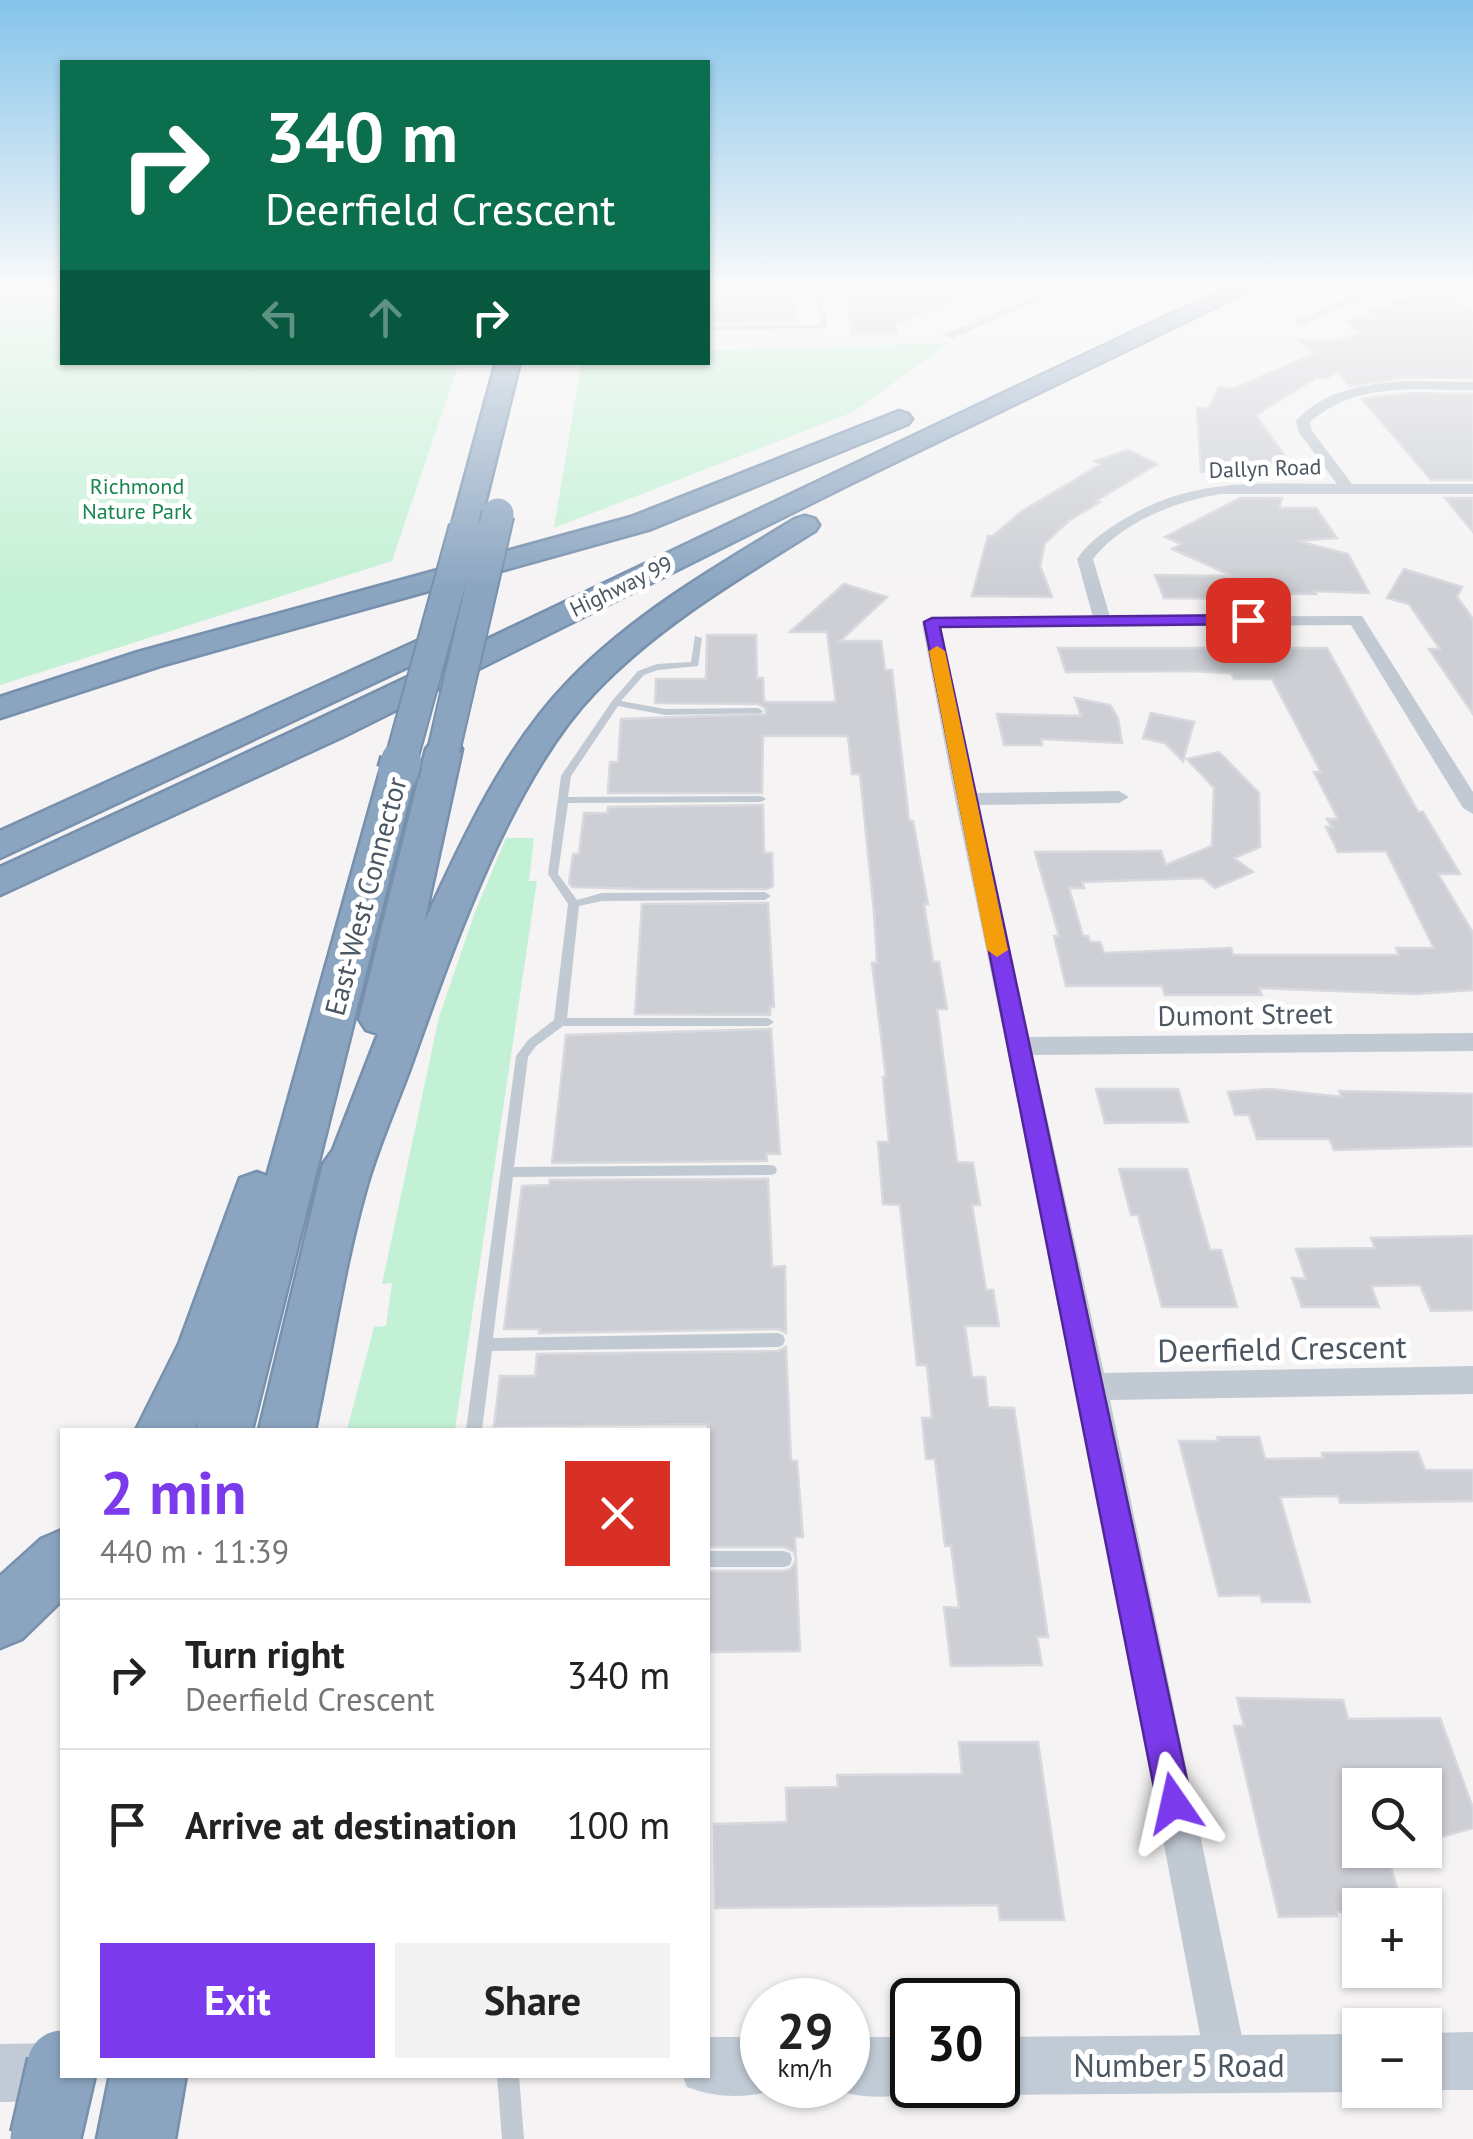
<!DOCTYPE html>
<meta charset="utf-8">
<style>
body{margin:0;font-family:"PT Sans",sans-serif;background:#f2f2f2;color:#222;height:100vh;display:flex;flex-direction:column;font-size:38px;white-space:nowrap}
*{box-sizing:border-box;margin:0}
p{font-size:32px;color:#767676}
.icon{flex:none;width:55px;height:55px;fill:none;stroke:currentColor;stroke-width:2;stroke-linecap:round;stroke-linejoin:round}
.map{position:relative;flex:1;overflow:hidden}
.panel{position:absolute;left:60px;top:1428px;width:650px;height:650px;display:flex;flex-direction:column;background:#fff;border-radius:0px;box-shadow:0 2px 8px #0004}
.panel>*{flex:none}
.guide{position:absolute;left:60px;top:60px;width:650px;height:305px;border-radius:0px;box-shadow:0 2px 8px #0004;background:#0b6e4f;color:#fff;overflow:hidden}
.tools{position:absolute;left:1342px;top:1768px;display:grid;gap:20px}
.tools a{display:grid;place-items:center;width:100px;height:100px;border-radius:0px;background:#fff;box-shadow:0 2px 8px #0004;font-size:50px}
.speed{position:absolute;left:740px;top:1978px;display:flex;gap:20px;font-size:50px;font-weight:700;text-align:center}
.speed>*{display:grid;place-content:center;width:130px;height:130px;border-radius:50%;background:#fff;box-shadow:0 2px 8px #0004;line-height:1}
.speed small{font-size:25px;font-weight:400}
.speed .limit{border:5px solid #111;border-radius:15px;background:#fff;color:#111}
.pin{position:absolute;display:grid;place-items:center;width:85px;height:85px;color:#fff;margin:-42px;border-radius:20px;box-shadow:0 5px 15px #0006}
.me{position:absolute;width:110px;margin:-55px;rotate:349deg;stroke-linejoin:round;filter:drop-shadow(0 0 8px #0008)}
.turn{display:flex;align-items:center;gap:35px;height:210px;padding:0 40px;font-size:45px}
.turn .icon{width:130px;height:130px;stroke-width:2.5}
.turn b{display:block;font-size:70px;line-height:85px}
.lanes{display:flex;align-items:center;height:95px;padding:0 40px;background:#0003;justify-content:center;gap:50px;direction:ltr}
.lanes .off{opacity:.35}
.round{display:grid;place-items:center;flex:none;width:105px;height:105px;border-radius:0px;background:#f2f2f2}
.headline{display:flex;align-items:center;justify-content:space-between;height:170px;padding:0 40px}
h1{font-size:60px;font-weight:700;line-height:75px;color:#7c3aed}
.button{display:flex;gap:20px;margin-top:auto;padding:20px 40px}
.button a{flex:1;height:115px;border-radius:0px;background:#7c3aed;color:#fff;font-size:40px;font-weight:700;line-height:115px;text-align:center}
.button a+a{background:#f2f2f2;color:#222}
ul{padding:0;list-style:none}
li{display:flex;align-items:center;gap:30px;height:150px;padding:0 40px;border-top:2px solid #e0e0e0}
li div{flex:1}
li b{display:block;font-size:38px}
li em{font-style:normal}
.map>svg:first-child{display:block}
.green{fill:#c3f1d5}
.building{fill:#cdcfd5;stroke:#d7d9de;stroke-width:2.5}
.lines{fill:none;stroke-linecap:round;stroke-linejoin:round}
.highway-casing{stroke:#7690ad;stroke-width:5}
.lane{fill:#c1cad2;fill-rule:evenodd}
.street{fill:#c1cad2;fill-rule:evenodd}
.secondary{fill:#c1cbd6;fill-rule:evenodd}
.highway{fill:#8ba5c1;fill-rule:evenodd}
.highway-bridge-far2-casing{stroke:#7690ad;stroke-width:35;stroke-linecap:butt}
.highway-bridge-far1-casing{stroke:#7690ad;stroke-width:45;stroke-linecap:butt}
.highway-bridge-casing{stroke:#7690ad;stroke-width:74;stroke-linecap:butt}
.highway-bridge-far2{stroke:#8ba5c1;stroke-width:31}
.highway-bridge-far1{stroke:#8ba5c1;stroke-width:40}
.highway-bridge{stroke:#8ba5c1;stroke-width:69}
.route{fill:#7c3aed;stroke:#51269a;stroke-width:2.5}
.slow{fill:#f59e0b}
.labels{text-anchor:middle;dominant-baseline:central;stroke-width:10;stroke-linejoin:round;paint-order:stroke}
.far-street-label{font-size:22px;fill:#4a5661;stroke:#fff}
.far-park-label{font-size:22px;fill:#17864f;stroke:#fff}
.street-label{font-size:28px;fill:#4a5661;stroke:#fff}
.near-street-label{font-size:32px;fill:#4a5661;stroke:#fff}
</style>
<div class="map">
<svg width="1473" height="2139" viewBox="0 0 1473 2139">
<rect width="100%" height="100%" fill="#f5f3f3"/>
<path class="green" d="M0,289h62v73l397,1 -67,198 -392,124z
M950,343l-99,70 -297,115 27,-165 127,-1v-12z
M506,838h28l-5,43h8l-82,549h-108l27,-103 12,-1 6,-43 -10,1 57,-267 36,-105z"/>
<path class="building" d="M708,289h83l4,32 -87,1z
M1406,291h43l24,23v64l-67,-1 -57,9 -11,-14 -14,7 -7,-2 -61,38 35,50 -90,7 -4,-64 11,1 11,-22 14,2 82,-36 -18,-13h46l16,-7 -12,-13 32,-1 -9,-9h26l-9,-10h27z
M844,292l129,-1v1l-79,33 3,9h-45z
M1409,393l64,1v86h-42l-69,-81z
M1128,450l29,14 -61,37 4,1 -30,18 -25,23 -5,23 12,31 -80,-1 16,-60h5l29,-25 79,-47 -6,-3z
M1240,498h42l-3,10h37l21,30 -39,3 50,13 21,39 -55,-2 2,3h-41l-32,-14 10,19 -89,-1 -9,-23 78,1 -61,-27 9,-5 -16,-7z
M1445,498h28v34z
M1404,569l58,18 -5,10 16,22v95l-44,-65h11l-31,-45 -22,-6z
M844,584l43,13 -47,44h41l4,29h7l17,151h4l15,83h-4l9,58h6l8,47h-10l20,153 16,1 7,42h-8l14,85h7l6,36h-34l7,51h13l3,30 26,1 34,229h-11l5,28 -91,1 -7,-59 15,1 -8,-62h-6l-10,-87h-9l-4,-41h10l-5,-53h-10l-17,-160 -17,-1 -5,-62h11l-6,-65h3l-14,-114h5l-3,-51 -14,-138h-8l-4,-38h-85l-1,57h-154l2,-31h8l3,-43 145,-5 -1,-6 -7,-4 -103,-1 1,-24h50l1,-44h49l1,43h6l1,24h72l-9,-70h-37z
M1058,648h269l91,164h5l37,62h-22l35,59v57l-58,4 -156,-6 3,7h-97l-3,-9h-96l-12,-50h5l-24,-84 126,-1 5,14 46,-19 2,-58 -27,-29 32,-7 40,41 1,54 -26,11 19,14 -38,16 -12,-10 -121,4 2,6h-15l14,48h5l2,6h10l4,11 127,-5 2,7h166l-3,-7h38l-48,-97 -48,1 -12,-25h6l-5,-8h11l-24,-47h7l-49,-93h-38l-3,-6 -41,-2 -124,1z
M1075,698l35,7 8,13 4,25 -81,-4 1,6h-38l-7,-31 84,2z
M1151,713l43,9 -11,39 -18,-18 -22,-5z
M763,805l1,48h8l1,33 -6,3h-123l-72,-2 -3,-4 4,-29h6l5,-41h23l1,-6z
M768,903l6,104h-4v8l-135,-1 7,-110z
M771,1029l9,125h-14l1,7 -215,2 14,-128z
M1096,1089h82l10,33 -83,1z
M1269,1089l73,8 -3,-6 134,3v52l-139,4 -5,-11h-72l-8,-24h-14l-7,-23z
M1119,1169h68l23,81h11l16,57h-75l-24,-92h-7z
M768,1179l4,88 13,-1 1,67 -8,-4 -239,4 1,-4h-36l18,-143 27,-1 1,-5z
M1473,1236v74l-42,1 -11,-26 -49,1 8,21h-77l-10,-29 14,1 -10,-30 79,-1 -4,-10z
M786,1347l5,114h6l6,76h-8l5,114 -92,1v-81h76l7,-2 5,-9 -2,-8 -10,-5h-76v-123l-214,2 6,-50h35l2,-22 241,-3z
M1217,1437h42l6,22 58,-1 -1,-5 96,-1 7,18h48v31l-133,2 -2,-7 -58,1 30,105h-48l-2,-7 -41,1 -40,-155h39z
M1237,1698l106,2 5,19 92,-1 33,90v20l-32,9 -16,-2v-50h-65v65h26l16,55h-42v7h-24l1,4 -58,1 -45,-191h10z
M959,1742h79l26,178h-64l-2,-15 -283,3 -1,-84 73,-2 -1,-34 52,-1 -1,-12 125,-1z"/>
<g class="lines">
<g class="highway-casing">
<path id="highway" d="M1225,289h28l-403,195 -508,253 -342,158v-28c411,-187 816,-388 1225,-578z
M496,362h24l-41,166 -4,6h-20l-4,-6z
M899,411l9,3 4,5 -4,5 -257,105 -491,137 -160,52v-21l138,-45 493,-135z
M805,516l10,3 4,6 -4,6c-77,48 -157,95 -220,161 -85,88 -145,264 -186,379 -15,40 -33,80 -44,121 -22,78 -33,159 -50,238h-56l64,-266 10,-14 45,-116 -12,-4 -7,-11 67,-270 6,-7 12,-4 12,4 6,7 -38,174c38,-83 81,-177 146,-243 64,-66 147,-114 225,-161z
M459,622l11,2 5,7 -5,7 -470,220v-27z
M398,761l13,3 5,8 -164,658h-56l3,-10 -5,10h-58l43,-86 61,-166 17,-6 10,4 113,-404 5,-8z
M62,1530v70l-40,39 -22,9v-72l41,-37z
M110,2075h76l-11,64h-78z"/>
</g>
<path class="lane" d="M813,289h6l9,39 -120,2v-4l114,-1z
M695,636l7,2 -4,28 -40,4 -14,5 -23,26 44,8 93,-1 5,3 -2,2 -96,2 -47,-9 -47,70 -3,21 193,-1 5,3 -5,3 -193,1 -10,71 19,26 25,-7 163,-1 6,4 -6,4 -163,1 -23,5 -12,112h201l6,4 -6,4h-205l-27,20 -8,11 -14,110 256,-2 5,1 2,4 -2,4 -5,1 -257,2 -20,161 285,-5 5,2 2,5 -2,5 -5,2 -286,4 -10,79h-16l50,-374 12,-16 26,-20 14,-116 -20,-30 13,-98 51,-75 26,-30 19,-7 34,-2z
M708,1551h76l6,2 2,6 -2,6 -6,2h-76z
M497,2075h22l5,64h-22z"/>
<path class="street" d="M1050,289h16l-113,49 -10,-3z
M1367,289h15l-78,36 -10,-3z
M1406,381l67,1v8c-57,0 -117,-9 -163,32l2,9 40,53h121v10h-252c-45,7 -99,28 -128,65l17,58 252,-1 111,176v22l-10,-6 -112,-183 -410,3 33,165 145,-2 10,6 -10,6 -142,2 52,232 444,-4v18l-440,4 71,318 369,-7v28l-363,6 138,666 -6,15 -15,6 -15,-6 -6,-15 -129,-679 -122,-588 -33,-176 9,-5 162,-1 -16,-58c13,-19 28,-28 47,-40 71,-42 133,-35 213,-35l-39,-53 -2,-10c29,-32 69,-37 110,-40z"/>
<path class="secondary" d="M1473,2032v58h-51h3v-57z
M1360,2034v56h5l-5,2 -362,3 -21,-10h21v-48z
M708,2037h54v48l21,2c-31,12 -65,12 -96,0l-5,-12h26z
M848,2037h64v48l21,2c-32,13 -74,13 -106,0l21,-2z
M62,2043v32h28l-7,18 -21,8 -62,1v-58z"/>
<use href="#highway" class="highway"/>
<g class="highway-bridge-far2-casing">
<path id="highway-bridge-far2" d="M444,749l54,-235
M400,764l65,-236"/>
</g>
<g class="highway-bridge-far1-casing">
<path id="highway-bridge-far1" d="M398,772l3,-11"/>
</g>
<g class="highway-bridge-casing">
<path id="highway-bridge" d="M45,2139l17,-74"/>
</g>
<use href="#highway-bridge-far2" class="highway-bridge-far2"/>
<use href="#highway-bridge-far1" class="highway-bridge-far1"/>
<use href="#highway-bridge" class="highway-bridge"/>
</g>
<linearGradient id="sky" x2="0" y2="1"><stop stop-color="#85c3ea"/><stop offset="0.49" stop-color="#fafafa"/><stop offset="1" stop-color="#fafafa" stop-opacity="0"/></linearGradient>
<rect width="1473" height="588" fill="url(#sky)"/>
<path class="route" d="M1248,615l8,5 -3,4 -313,3 252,1176 -5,12 -13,5 -12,-5 -5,-12 -233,-1181 8,-4z"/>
<path class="slow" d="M937,646l8,5 63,299 -11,7 -10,-7 -58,-299z"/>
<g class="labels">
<g class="far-street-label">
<text transform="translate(1265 468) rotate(-2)">Dallyn Road</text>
<text transform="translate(621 586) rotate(-26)">Highway 99</text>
</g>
<g class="far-park-label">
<text x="137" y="486">Richmond<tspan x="137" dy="25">Nature Park</tspan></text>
</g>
<g class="street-label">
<text transform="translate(365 896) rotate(-75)">East-West Connector</text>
<text transform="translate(1245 1014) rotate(-1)">Dumont Street</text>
</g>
<g class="near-street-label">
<text transform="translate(1282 1348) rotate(-1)">Deerfield Crescent</text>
<text x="1179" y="2065">Number 5 Road</text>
</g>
</g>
</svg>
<div class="tools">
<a><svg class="icon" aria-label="search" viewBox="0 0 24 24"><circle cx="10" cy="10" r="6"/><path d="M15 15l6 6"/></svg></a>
<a>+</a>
<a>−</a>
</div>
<div class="speed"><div>29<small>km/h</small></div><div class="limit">30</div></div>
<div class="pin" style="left:1248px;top:620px;background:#d93025"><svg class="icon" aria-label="arrive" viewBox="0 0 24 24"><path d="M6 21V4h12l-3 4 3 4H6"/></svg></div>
<svg class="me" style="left:1174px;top:1803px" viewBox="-20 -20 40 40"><path d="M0-17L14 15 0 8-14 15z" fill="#7c3aed" stroke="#fff" stroke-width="4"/></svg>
<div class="guide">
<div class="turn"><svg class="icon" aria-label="right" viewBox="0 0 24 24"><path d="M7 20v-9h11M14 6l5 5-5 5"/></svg><div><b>340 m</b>Deerfield Crescent</div></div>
<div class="lanes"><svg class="icon off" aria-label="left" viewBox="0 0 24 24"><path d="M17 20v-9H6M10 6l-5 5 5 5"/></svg><svg class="icon off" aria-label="ahead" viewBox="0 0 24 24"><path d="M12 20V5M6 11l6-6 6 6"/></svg><svg class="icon" aria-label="right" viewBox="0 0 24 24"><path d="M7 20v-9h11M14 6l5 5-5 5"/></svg></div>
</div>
<section class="panel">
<div class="headline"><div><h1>2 min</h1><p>440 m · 11:39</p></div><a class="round" style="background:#d93025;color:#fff"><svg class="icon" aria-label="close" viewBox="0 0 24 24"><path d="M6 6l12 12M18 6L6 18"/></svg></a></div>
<ul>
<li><svg class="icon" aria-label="right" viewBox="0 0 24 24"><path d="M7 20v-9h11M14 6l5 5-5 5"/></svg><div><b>Turn right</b><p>Deerfield Crescent</p></div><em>340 m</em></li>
<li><svg class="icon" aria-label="arrive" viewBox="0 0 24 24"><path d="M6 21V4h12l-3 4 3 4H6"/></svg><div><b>Arrive at destination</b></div><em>100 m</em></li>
</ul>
<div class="button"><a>Exit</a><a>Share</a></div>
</section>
</div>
